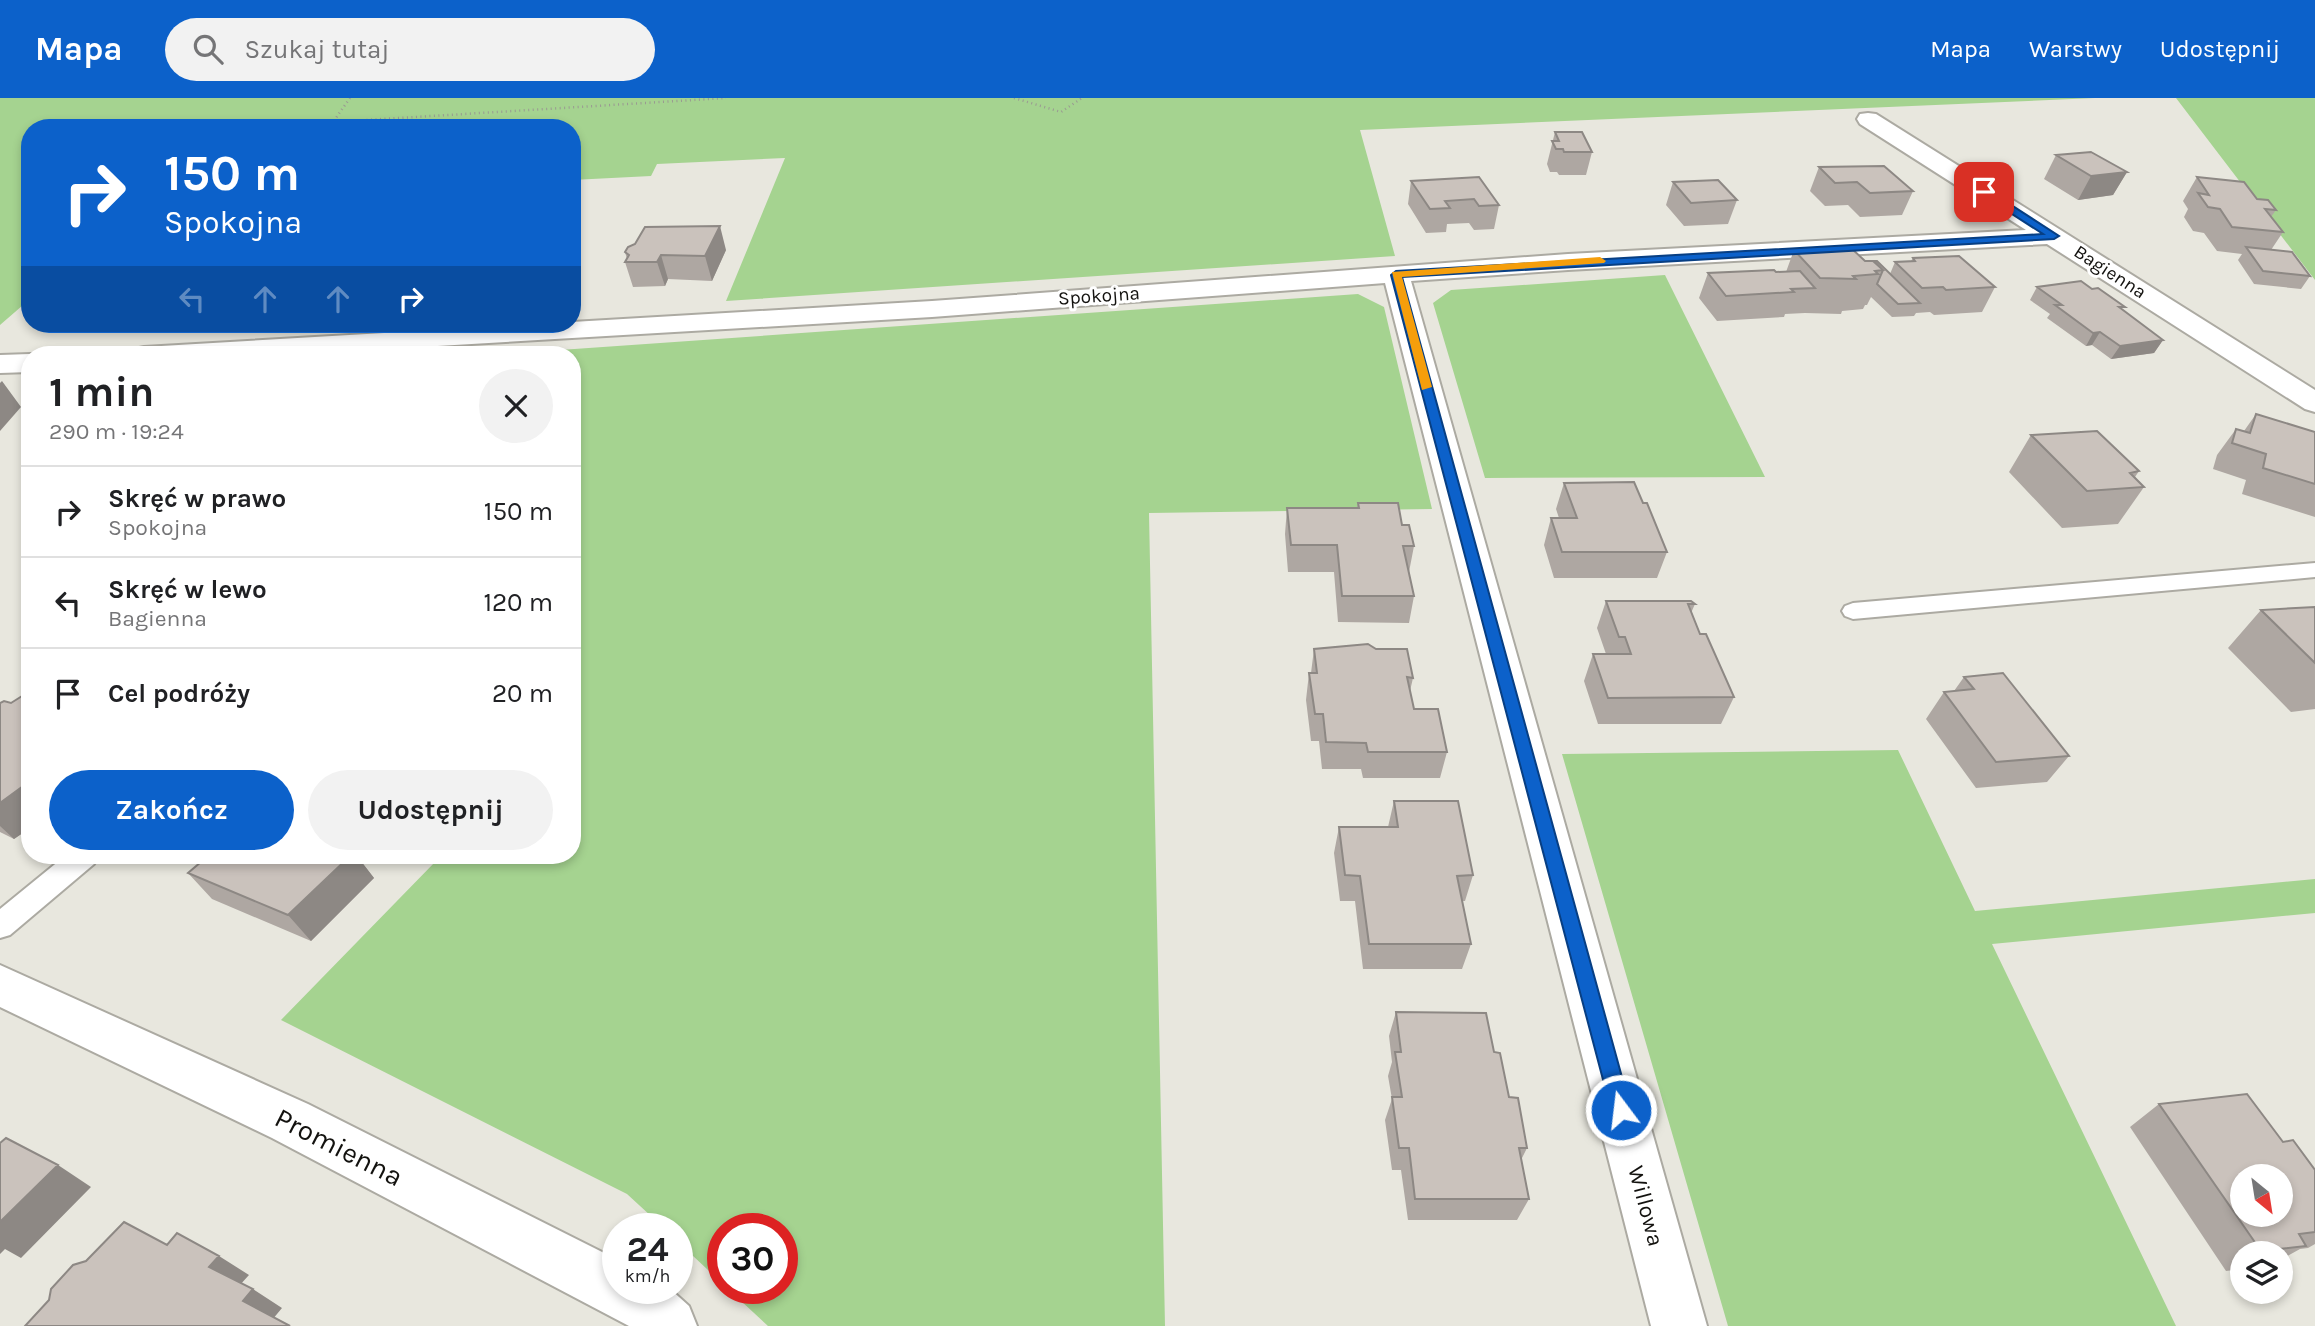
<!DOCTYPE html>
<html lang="pl">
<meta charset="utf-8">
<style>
body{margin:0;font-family:Karla,sans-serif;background:#f2f2f2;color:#202124;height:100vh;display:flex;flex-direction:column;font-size:26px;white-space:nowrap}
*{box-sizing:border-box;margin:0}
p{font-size:23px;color:#757577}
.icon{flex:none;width:38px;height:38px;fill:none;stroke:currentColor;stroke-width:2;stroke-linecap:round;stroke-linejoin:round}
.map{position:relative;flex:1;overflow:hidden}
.drawer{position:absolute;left:21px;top:248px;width:560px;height:518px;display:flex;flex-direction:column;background:#fff;border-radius:28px;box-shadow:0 4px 10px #0003}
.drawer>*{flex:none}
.hud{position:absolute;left:21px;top:21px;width:560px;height:214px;border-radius:28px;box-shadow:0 4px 10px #0003;background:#0c61ca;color:#fff;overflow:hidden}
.needle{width:46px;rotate:150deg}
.fabs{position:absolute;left:2230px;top:1066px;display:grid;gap:14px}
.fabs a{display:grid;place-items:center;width:63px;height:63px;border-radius:50%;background:#fff;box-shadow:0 4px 10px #0003;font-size:35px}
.speed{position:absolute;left:602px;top:1115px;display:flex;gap:14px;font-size:35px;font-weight:700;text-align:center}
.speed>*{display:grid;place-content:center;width:91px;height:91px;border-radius:50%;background:#fff;box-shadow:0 4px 10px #0003;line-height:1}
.speed small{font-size:18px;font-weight:400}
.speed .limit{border:10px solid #d22;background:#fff;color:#111}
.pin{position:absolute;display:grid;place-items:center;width:60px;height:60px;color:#fff;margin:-30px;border-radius:14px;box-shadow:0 4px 10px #0006}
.me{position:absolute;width:77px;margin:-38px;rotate:345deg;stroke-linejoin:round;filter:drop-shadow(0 0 5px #0008)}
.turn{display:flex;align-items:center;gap:24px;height:147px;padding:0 28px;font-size:32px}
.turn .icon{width:91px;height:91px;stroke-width:2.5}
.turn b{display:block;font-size:49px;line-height:60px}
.lanes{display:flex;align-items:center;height:66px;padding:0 28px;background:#0003;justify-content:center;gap:35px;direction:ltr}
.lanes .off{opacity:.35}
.round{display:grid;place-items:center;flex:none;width:74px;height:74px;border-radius:37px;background:#f2f2f2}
.headline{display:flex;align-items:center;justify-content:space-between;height:119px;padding:0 28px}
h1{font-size:42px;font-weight:700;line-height:52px}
.primary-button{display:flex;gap:14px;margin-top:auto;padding:14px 28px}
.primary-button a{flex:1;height:80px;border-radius:42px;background:#0c61ca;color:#fff;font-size:28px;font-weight:700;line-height:80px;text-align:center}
.primary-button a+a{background:#f2f2f2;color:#202124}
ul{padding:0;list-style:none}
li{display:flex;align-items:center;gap:21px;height:91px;padding:0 28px;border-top:2px solid #e0e0e0}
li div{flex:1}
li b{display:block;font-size:26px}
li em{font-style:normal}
header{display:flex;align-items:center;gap:42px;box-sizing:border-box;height:98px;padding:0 35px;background:#0c61ca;color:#fff}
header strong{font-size:33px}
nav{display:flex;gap:38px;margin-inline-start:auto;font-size:24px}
.search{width:490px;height:63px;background:#f2f2f2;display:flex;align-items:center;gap:18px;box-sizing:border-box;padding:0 24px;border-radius:38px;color:#757577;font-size:26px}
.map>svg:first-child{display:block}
.green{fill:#a5d390}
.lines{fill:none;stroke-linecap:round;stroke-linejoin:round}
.lane-casing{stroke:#acaaa2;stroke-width:4}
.street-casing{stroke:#acaaa2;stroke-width:4}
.path{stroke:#9a9992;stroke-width:2.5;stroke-dasharray:1 3.5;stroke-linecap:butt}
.lane{fill:#fff;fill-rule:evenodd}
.street{fill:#fff;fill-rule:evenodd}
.wall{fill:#aea7a2}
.shaded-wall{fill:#8d8884}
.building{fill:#cac2bc;stroke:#8d8884;stroke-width:2;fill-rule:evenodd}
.route{fill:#0c61ca;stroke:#083f83;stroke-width:2}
.slow{fill:#f59e0b}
.labels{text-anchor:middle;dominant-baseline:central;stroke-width:6;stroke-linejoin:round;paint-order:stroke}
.far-street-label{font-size:19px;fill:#13120f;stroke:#fff}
.street-label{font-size:23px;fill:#13120f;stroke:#fff}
.near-street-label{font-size:28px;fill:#13120f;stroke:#fff}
</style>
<header>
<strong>Mapa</strong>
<div class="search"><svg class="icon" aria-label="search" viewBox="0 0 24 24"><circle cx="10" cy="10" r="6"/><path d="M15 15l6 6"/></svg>Szukaj tutaj</div>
<nav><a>Mapa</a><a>Warstwy</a><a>Udostępnij</a></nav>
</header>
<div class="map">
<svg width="2315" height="1228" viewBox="0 0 2315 1228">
<rect width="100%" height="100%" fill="#e8e7de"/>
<path class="green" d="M0,0h2095l-735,32 35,126 -669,45 59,-143 -128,6 -6,12 -79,4v-52h-542v171l-30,26z
M2176,0h139v182z
M1665,177l100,202 -280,1 -52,-175 18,-13z
M1358,196l26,13 48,202 -283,4 16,813h-397l-41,-38h55v-60h-59v56l-46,-43v-13h-13l-37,-34 -346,-174 154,-158 -16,-6h153v-501h-14l2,-5z
M1898,652l77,161 340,-32v34l-323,31 184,382h-448l-166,-572z"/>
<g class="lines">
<g class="lane-casing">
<path id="lane" d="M2315,465v14l-462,42 -8,-3 -3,-5 3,-5 8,-3z
M65,758h33l-4,8 -84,71 -10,3v-29z"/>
</g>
<g class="street-casing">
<path id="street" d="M1868,15l8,1 439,276v22l-10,-3 -258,-165 -479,26 -157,11 296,1045h-56l-266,-1043 -453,34 -648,38h-154l4,-6 10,-2 788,-46 636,-47 458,-24 -166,-106 -3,-5 3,-5z
M30,256l3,1h-3v17l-30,1v-18z
M0,867l308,139 310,156v28h51l20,18 8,20h-68l-357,-188 -272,-131z"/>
</g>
<path class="path" d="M350,0l-17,24 393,-24
M1014,0l47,14 21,-14"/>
<use href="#lane" class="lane"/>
<use href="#street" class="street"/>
</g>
<path class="wall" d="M1555,34l37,20 -6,23h-27l-2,-3h-7l-3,-8z
M2056,57l71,17 -14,23 -35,5 -34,-21z
M1819,69l94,24 -11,24 -42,2 -12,-12 -23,1 -15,-15z
M2197,79l60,22 19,11 -5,7 12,15 -12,18 39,26 -9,13 -47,-5 -16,-24 4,-6 -25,-3 -13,-18 -11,-2 -9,-14 4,-8 -5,-8z
M1411,83l88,24 -5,24 -20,1 -5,-7 -22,1 -1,8 -20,1 -18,-29z
M1673,84l64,18 -9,24 -44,2 -18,-21z
M726,152l-14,31 -44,-2 -3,7 -32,1 -8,-25 2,-3 -2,-7z
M1794,152l71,11 25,13 5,-12 16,-1 2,-3 82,29 -13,25 -48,3 -4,-3 -14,1 -2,3 -22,1 -21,-20 -4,8h-2l-2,4 -21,2 -1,3 -36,-1 -20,1 -1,3 -67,4 -18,-23 9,-25 78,-1z
M30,183v14l-6,-8z
M2037,189l86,23 40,30 -9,13 -43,6 -19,-14 -6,1 -39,-28 3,-4 -20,-14z
M2256,316l59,18v85l-73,-23 4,-14 -33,-11 4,-14 19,-26 8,2z
M2031,337l108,36 -4,6 9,10 -26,37 -56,4 -53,-56z
M1564,385l79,20 24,49 -10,26h-103l-10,-33 7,-27h8l-3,-9z
M1358,405l44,22 12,21 -5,26 5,24 -5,27 -71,-1 -4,-50h-46l-3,-38 2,-26h70z
M1606,503l89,3 -4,9 9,21 34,63 -13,27h-123l-14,-43 9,-27h13l-9,-26z
M2315,509v102l-24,3 -63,-64 33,-38z
M1314,551l99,29 -3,13 4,18 33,43 -7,26h-77l-2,-9h-39l-3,-28h-8l-5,-41 3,-27h2z
M1964,579l105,79 -22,26 -71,6 -50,-69 18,-27 10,-1z
M30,593v137l-16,11 -14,-7v-129h11z
M1394,703l79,74 -8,26h-3l9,43 -9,25h-99l-8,-68h-15l-6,-48 5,-26h49z
M208,758h149l17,22 -63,63 -99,-42 -24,-26z
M1396,914l98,40 33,96 -6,12 8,39 -12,21h-109l-7,-50h-9l-7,-50 7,-21 -4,-23 4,-14 -3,-26z
M2159,1006l124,38 32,28v74l-7,4 -8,1 -20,11v-7h-38v16l-16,2 -96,-144z"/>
<path class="shaded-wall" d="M2127,74l-14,23 -35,5 13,-24z
M720,128l6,24 -14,31 -7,-25z
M661,157l7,24 -3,7 -8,-24z
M2100,234l-8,13 -6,1 7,-13z
M2163,242l-9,13 -43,6 9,-13z
M2,283l19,26 -21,24v-48z
M30,683v47l-16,11 -14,-13v-23z
M350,758h7l17,22 -63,63 -23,-26z
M58,1067l33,22 -70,71 -16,-9 -5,5v-32z
M219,1158l30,19 -10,11 -30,-19z
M253,1191l29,19 -10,12 -29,-19z"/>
<path class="building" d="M1555,34h27l10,20h-28l-1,-3h-7l-4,-8h7z
M2091,54l36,20 -36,4 -35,-21z
M1884,68l29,25 -43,2 -13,-11 -22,1 -16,-16z
M1479,79l20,28 -20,1 -5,-7 -29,2 5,7 -20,1 -19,-28z
M2197,79l47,5 13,17 11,1 8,10 -11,-1 18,23 -51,-5 -12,-18 -12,-2 -10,-14 11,2z
M1718,82l19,20 -46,3 -18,-21z
M720,128l-15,30 -44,-1 -4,7h-32l4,-7 -4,-3 3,-5 7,-3 10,-17z
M1850,149l15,14h8l10,9 -8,1 3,3 -25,2 3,3 -36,-1 -26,-28z
M2246,149l46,5 18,24 -47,-5z
M1959,158l36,31 -49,3 -3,-3 -21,1 -27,-26 20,-1 -2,-3z
M1874,163h3l43,42 -22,1 -21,-20 6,-14z
M1774,172l2,2 24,-1 15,17 -24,1 3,3 -68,4 -18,-23z
M2081,183l11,8 6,-1 27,19h-6l44,33 -43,6 -20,-14 -7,1 -38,-28h7l-25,-18z
M2256,316l59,18v52l-52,-16 3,-14 -34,-11 4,-14 14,4z
M2097,333l42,40 -9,2 14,14 -57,4 -56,-56z
M1634,384l9,21h4l20,49h-105l-11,-34h26l-13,-35z
M1358,405h40l4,22h7l5,21h-11l11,50h-72l-5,-51h-46l-4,-37h72z
M1606,503h85l4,3h-7l12,30h6l28,63 -126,1 -15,-44h38l-6,-17h-6z
M2315,509v56l-54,-53z
M1368,546l8,5h31l6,29 -6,-1 7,32h24l9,43h-79l-2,-9 -40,-1 -3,-28h-8l-6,-41h8l-3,-24z
M2003,575l66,83 -73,6 -52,-70 30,-3 -10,-12z
M30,593v64l-4,2 4,2v22l-30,22v-100l4,-2 7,2z
M1394,703h64l15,74 -16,1 14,68h-102l-9,-68 -15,-1 -6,-48h59z
M208,758h142l-62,59 -100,-42z
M1396,914l90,1 8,39 6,1 9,44 9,1 9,50h-8l10,51h-114l-6,-51h-10l-7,-51h10l-7,-45h6z
M2247,996l36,48 10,-2 22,30v62l-16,2 7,12 -45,5 -102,-147zM2242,1078h38v38h-38z
M6,1040l52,27 -58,57v-79z
M124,1124l43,23 10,-12 42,23 -10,11 44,22 -10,12 47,25h-265l24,-26 2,-11 22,-24 13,-4z"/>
<path class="route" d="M1981,92h7l71,46 -5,3 -652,38 229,833 -3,7 -7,3 -7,-3 -3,-7 -220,-835 5,-4 647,-37 -62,-40z"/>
<path class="slow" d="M1600,159l6,4 -2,2 -202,14 30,110 -10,3 -30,-118z"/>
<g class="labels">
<g class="far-street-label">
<text transform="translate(2110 174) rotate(33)">Bagienna</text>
<text transform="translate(1099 198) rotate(-4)">Spokojna</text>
</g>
<g class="street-label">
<text transform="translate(1646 1108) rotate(75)">Willowa</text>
</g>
<g class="near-street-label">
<text transform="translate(339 1049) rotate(27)">Promienna</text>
</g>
</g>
</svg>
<div class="fabs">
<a><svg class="needle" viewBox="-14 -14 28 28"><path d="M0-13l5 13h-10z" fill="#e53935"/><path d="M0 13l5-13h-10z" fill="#757577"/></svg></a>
<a><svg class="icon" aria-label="layers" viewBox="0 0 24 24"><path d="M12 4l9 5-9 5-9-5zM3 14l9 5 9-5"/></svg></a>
</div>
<div class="speed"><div>24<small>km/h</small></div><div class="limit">30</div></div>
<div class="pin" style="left:1984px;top:94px;background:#d93025"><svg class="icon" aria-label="arrive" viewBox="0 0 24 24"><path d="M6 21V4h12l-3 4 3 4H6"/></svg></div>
<svg class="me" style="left:1621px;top:1012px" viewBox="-20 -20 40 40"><circle r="17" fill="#0c61ca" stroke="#fff" stroke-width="3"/><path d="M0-11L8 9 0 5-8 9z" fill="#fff"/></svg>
<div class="hud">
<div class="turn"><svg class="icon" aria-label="right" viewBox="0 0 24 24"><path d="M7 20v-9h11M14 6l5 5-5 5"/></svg><div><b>150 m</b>Spokojna</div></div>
<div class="lanes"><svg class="icon off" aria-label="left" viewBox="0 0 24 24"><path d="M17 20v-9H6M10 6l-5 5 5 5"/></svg><svg class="icon off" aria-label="ahead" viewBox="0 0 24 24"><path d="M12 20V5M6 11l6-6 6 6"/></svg><svg class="icon off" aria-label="ahead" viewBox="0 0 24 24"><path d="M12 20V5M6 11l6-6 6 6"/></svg><svg class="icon" aria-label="right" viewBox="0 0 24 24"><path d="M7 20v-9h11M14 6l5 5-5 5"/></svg></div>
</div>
<section class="drawer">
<div class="headline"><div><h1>1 min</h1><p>290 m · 19:24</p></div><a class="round"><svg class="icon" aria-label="close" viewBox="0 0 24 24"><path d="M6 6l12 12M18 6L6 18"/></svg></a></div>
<ul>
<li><svg class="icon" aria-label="right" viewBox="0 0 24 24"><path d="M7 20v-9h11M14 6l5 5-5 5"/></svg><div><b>Skręć w prawo</b><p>Spokojna</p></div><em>150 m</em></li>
<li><svg class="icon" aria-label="left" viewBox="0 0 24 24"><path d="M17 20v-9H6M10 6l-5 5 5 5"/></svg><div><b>Skręć w lewo</b><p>Bagienna</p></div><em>120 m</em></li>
<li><svg class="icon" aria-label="arrive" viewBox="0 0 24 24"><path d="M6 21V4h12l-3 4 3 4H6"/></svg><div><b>Cel podróży</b></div><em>20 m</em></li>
</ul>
<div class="primary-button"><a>Zakończ</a><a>Udostępnij</a></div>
</section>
</div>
